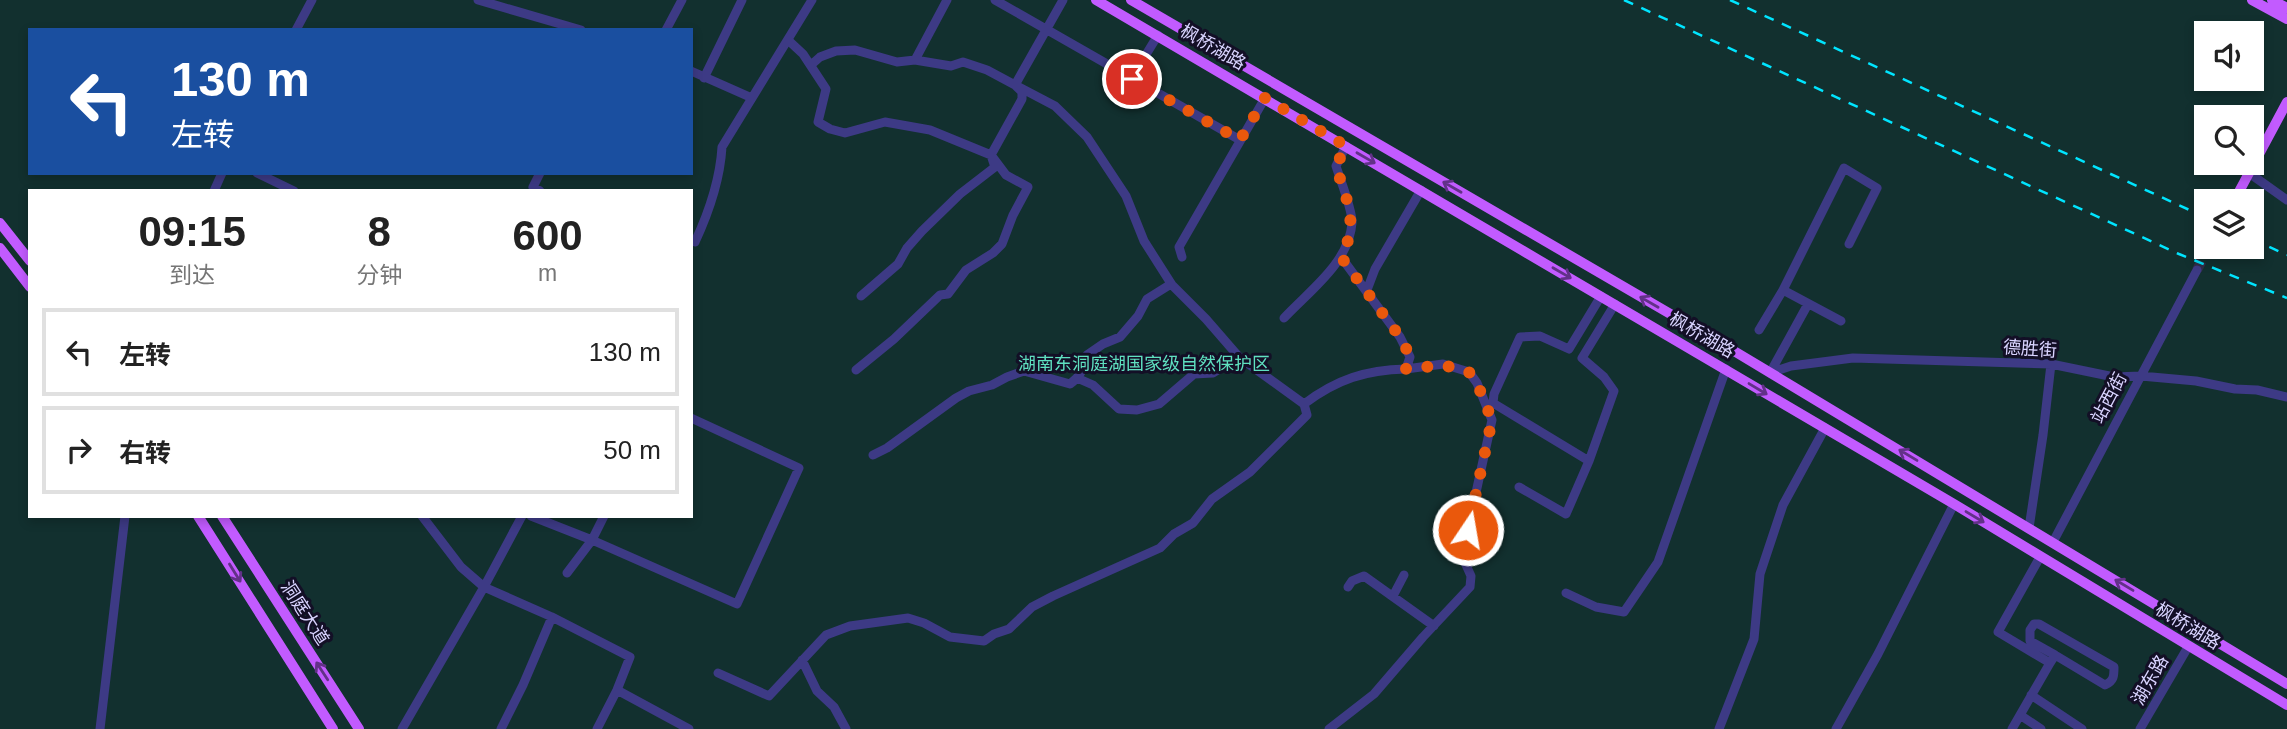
<!DOCTYPE html>
<html lang="zh">
<meta charset="utf-8">
<style>
body{margin:0;font-family:Helvetica,"Noto Sans SC",sans-serif;background:#f6f6f6;color:#222;height:100vh;display:flex;flex-direction:column;font-size:26px;white-space:nowrap}
*{box-sizing:border-box;margin:0}
p{font-size:23px;color:#767676}
.icon{flex:none;width:38px;height:38px;fill:none;stroke:currentColor;stroke-width:2;stroke-linecap:round;stroke-linejoin:round}
.map{position:relative;flex:1;overflow:hidden}
.details{position:absolute;left:28px;top:189px;width:665px;height:329px;display:flex;flex-direction:column;background:#fff;border-radius:0px;box-shadow:0 4px 10px #0003}
.details>*{flex:none}
.hud{position:absolute;left:28px;top:28px;width:665px;height:147px;border-radius:0px;box-shadow:0 4px 10px #0003;background:#1a4fa0;color:#fff;overflow:hidden}
.tools{position:absolute;left:2194px;top:21px;display:grid;gap:14px}
.tools a{display:grid;place-items:center;width:70px;height:70px;border-radius:0px;background:#fff;box-shadow:0 4px 10px #0003;font-size:35px}
.pin{position:absolute;display:grid;place-items:center;width:60px;height:60px;color:#fff;margin:-30px;border:4px solid #fff;border-radius:50%;box-shadow:0 2px 7px #0007}
.me{position:absolute;width:77px;margin:-38px;rotate:12deg;stroke-linejoin:round;filter:drop-shadow(0 0 5px #0008)}
.turn{display:flex;align-items:center;gap:24px;height:147px;padding:0 28px;font-size:32px}
.turn .icon{width:91px;height:91px;stroke-width:2.5}
.turn b{display:block;font-size:49px;line-height:60px}
.eta{display:flex;justify-content:space-evenly;align-items:center;height:119px;text-align:center}
.eta b{font-size:42px;font-weight:700;line-height:49px}
ul{padding:0;list-style:none}
li{display:flex;align-items:center;gap:21px;height:88px;margin:0 14px 10px;padding:0 14px;border:4px solid #e0e0e0;border-radius:0px}
li div{flex:1}
li b{display:block;font-size:26px}
li em{font-style:normal}
.map>svg:first-child{display:block}
.green{fill:#12302f;fill-rule:evenodd}
.lines{fill:none;stroke-linecap:round;stroke-linejoin:round}
.major-tunnel{stroke:#312d47;stroke-width:10;stroke-dasharray:10 5;stroke-linecap:butt}
.minor{stroke:#3d3a85;stroke-width:9}
.major{stroke:#c25bff;stroke-width:10}
.rail{stroke:#00e5ff;stroke-width:2.5;stroke-dasharray:10 9;stroke-linecap:butt}
.oneway{stroke:#623188}
.route{stroke:#ea580c;stroke-width:12;stroke-dasharray:0 21.6}
.labels{text-anchor:middle;dominant-baseline:central;stroke-width:6;stroke-linejoin:round;paint-order:stroke}
.street-label{font-size:18px;fill:#d9d4ff;stroke:#130f26}
.park-label{font-size:18px;fill:#5fe0c0;stroke:#130f26}
</style>
<div class="map">
<svg width="2287" height="729" viewBox="0 0 2287 729">
<rect width="100%" height="100%" fill="#130f26"/>
<path class="green" d="M0,0h2287v729h-2287zM30,30h661v143h-661zM2207,33h45v46h-45zM2207,117h45v46h-45zM30,191h661v325h-661zM2207,201h45v46h-45z"/>
<g class="lines">
<path class="major-tunnel" d="M2197,270l12,-23"/>
<path class="minor" d="M478,0l103,30
M995,0l245,140
M1063,0l-48,85 40,21 32,31 39,59 18,45 28,44 34,34 33,38 65,47
M296,30l16,-30
M666,30l16,-30
M788,40l15,14 23,35 -8,33 12,7 15,4 40,-11 45,8 61,25 15,20 22,12 -15,28 -11,29 -9,9 -27,17 -18,24 -8,1 -46,44 -38,31
M811,65l9,-8 16,-6 19,-1 42,12 18,-2 32,-60
M691,71l61,27
M704,78l38,-78
M1131,79l27,-44
M257,173l37,18
M540,173l-7,14 7,4
M2249,173l38,27
M214,191l8,-18
M695,242c14,-30 25,-61 27,-95l90,-147
M1182,257l-3,-10 86,-149
M1367,290l8,-21 46,-79
M1783,290l61,-122 33,20 -28,56
M861,296l37,-32 9,-16 15,-17 38,-37 35,-27 -4,-12 31,-56v-7l-7,-7 -28,-15 -24,-8 -12,4 -36,-6
M1601,296l-32,53 -29,-13 -20,1 -26,57 -1,9 96,58 25,-70 -10,-14 -22,-19 33,-54
M1284,318c25,-27 65,-55 68,-95 1,-12 -12,-44 -16,-57l10,-20
M1759,330l24,-40 58,31
M1770,373l21,-7 62,-8 198,6 63,13 27,-1 55,5 39,8 22,1 30,7
M1770,373l38,-69
M1077,378l16,7 26,24 18,1 22,-6 35,-30 19,-1 26,-16
M873,455l14,-7 69,-50 13,-7 23,-6 15,-8 17,-6 46,13c10,-7 15,-17 17,-29l16,-11 17,-7 18,-21 9,-17 24,-15
M1519,487l47,27 23,-53
M522,516l-38,71 68,30 78,40 -13,33 -20,39
M531,516l61,24 145,64 62,-136 -108,-50
M2029,528l14,-93 8,-71
M2053,542l144,-272
M567,573l25,-33 12,-24
M1348,587l4,-6 12,-5 70,50
M1566,593l30,14 28,5 34,-50 68,-193
M1393,596l11,-21
M802,660l15,31 17,16 12,22
M2050,663l5,-8 50,30c9,-4 9,-9 9,-18l-75,-43h-5l-4,6v11l25,14
M718,673l51,23 57,-61 24,-9 58,-8 16,5 26,14 34,4 10,-7 15,-5 23,-22 21,-11 107,-48 14,-14 19,-11 19,-24 38,-27 57,-57 -3,-11c33,-25 62,-34 102,-35l4,-12 -10,-20 -59,-80
M617,690l72,39
M2031,695l51,34
M2020,715l21,14
M100,729l25,-213
M402,729l82,-142 -23,-20 -39,-51
M501,729l22,-44 29,-68
M1329,729l45,-35 49,-57 47,-50 1,-11 -9,-20 30,-136 -15,-37 -8,-11 -26,-8 -37,5
M1719,729l35,-90 6,-65 23,-69 42,-77
M1836,729l42,-75 76,-150
M2012,729l38,-66 -52,-31 42,-75
M2140,729l48,-82"/>
<path class="major" d="M1096,0l858,504 333,201
M1131,0l603,351 553,333
M2252,0l35,19
M2272,0l15,8
M2234,201l53,-99
M0,223l30,38
M0,248l30,39
M198,516l135,213
M222,516l137,213"/>
<path class="rail" d="M1624,0l555,254 108,44
M1730,0l477,218
M2252,239l35,16"/>
</g>
<defs><path id="oneway-shaft" d="M-6 0H5M1.5-3L5.5 0L1.5 3" fill="none" stroke-width="1.6" stroke-linecap="round" stroke-linejoin="round" transform="scale(1.75)"/></defs>
<g class="oneway">
<use href="#oneway-shaft" transform="translate(1366 158) rotate(30)"/>
<use href="#oneway-shaft" transform="translate(1452 187) rotate(-150)"/>
<use href="#oneway-shaft" transform="translate(1562 273) rotate(30)"/>
<use href="#oneway-shaft" transform="translate(1649 302) rotate(-150)"/>
<use href="#oneway-shaft" transform="translate(1758 389) rotate(31)"/>
<use href="#oneway-shaft" transform="translate(1908 455) rotate(-149)"/>
<use href="#oneway-shaft" transform="translate(1975 517) rotate(31)"/>
<use href="#oneway-shaft" transform="translate(235 573) rotate(58)"/>
<use href="#oneway-shaft" transform="translate(2124 585) rotate(-149)"/>
<use href="#oneway-shaft" transform="translate(322 671) rotate(-123)"/>
</g>
<g class="lines">
<path class="route" d="M1132,79l108,61 25,-42 81,48 -10,20c10,34 24,56 5,91l59,80 10,19 -4,13 37,-4 26,7 8,11 15,37 -24,110"/>
</g>
<g class="labels">
<g class="street-label">
<text transform="translate(1213 47) rotate(30)">枫桥湖路</text>
<text transform="translate(1702 335) rotate(30)">枫桥湖路</text>
<text transform="translate(2030 349) rotate(4)">德胜街</text>
<text transform="translate(2109 398) rotate(-62)">站西街</text>
<text transform="translate(305 613) rotate(57)">洞庭大道</text>
<text transform="translate(2188 626) rotate(31)">枫桥湖路</text>
<text transform="translate(2150 680) rotate(-60)">湖东路</text>
</g>
<g class="park-label">
<text x="1144" y="364">湖南东洞庭湖国家级自然保护区</text>
</g>
</g>
</svg>
<div class="tools">
<a><svg class="icon" aria-label="sound" viewBox="0 0 24 24"><path d="M4 9h4l5-4v14l-5-4H4zM17 9q2 3 0 6"/></svg></a>
<a><svg class="icon" aria-label="search" viewBox="0 0 24 24"><circle cx="10" cy="10" r="6"/><path d="M15 15l6 6"/></svg></a>
<a><svg class="icon" aria-label="layers" viewBox="0 0 24 24"><path d="M12 4l9 5-9 5-9-5zM3 14l9 5 9-5"/></svg></a>
</div>
<div class="pin" style="left:1132px;top:79px;background:#d93025"><svg class="icon" aria-label="arrive" viewBox="0 0 24 24"><path d="M6 21V4h12l-3 4 3 4H6"/></svg></div>
<svg class="me" style="left:1468px;top:530px" viewBox="-20 -20 40 40"><circle r="17" fill="#ea580c" stroke="#fff" stroke-width="3"/><path d="M0-11L8 9 0 5-8 9z" fill="#fff"/></svg>
<div class="hud">
<div class="turn"><svg class="icon" aria-label="left" viewBox="0 0 24 24"><path d="M17 20v-9H6M10 6l-5 5 5 5"/></svg><div><b>130 m</b>左转</div></div>
</div>
<section class="details">
<div class="eta">
<div><b>09:15</b><p>到达</p></div>
<div><b>8</b><p>分钟</p></div>
<div><b>600</b><p>m</p></div>
</div>
<ul>
<li><svg class="icon" aria-label="left" viewBox="0 0 24 24"><path d="M17 20v-9H6M10 6l-5 5 5 5"/></svg><div><b>左转</b></div><em>130 m</em></li>
<li><svg class="icon" aria-label="right" viewBox="0 0 24 24"><path d="M7 20v-9h11M14 6l5 5-5 5"/></svg><div><b>右转</b></div><em>50 m</em></li>
</ul>
</section>
</div>
